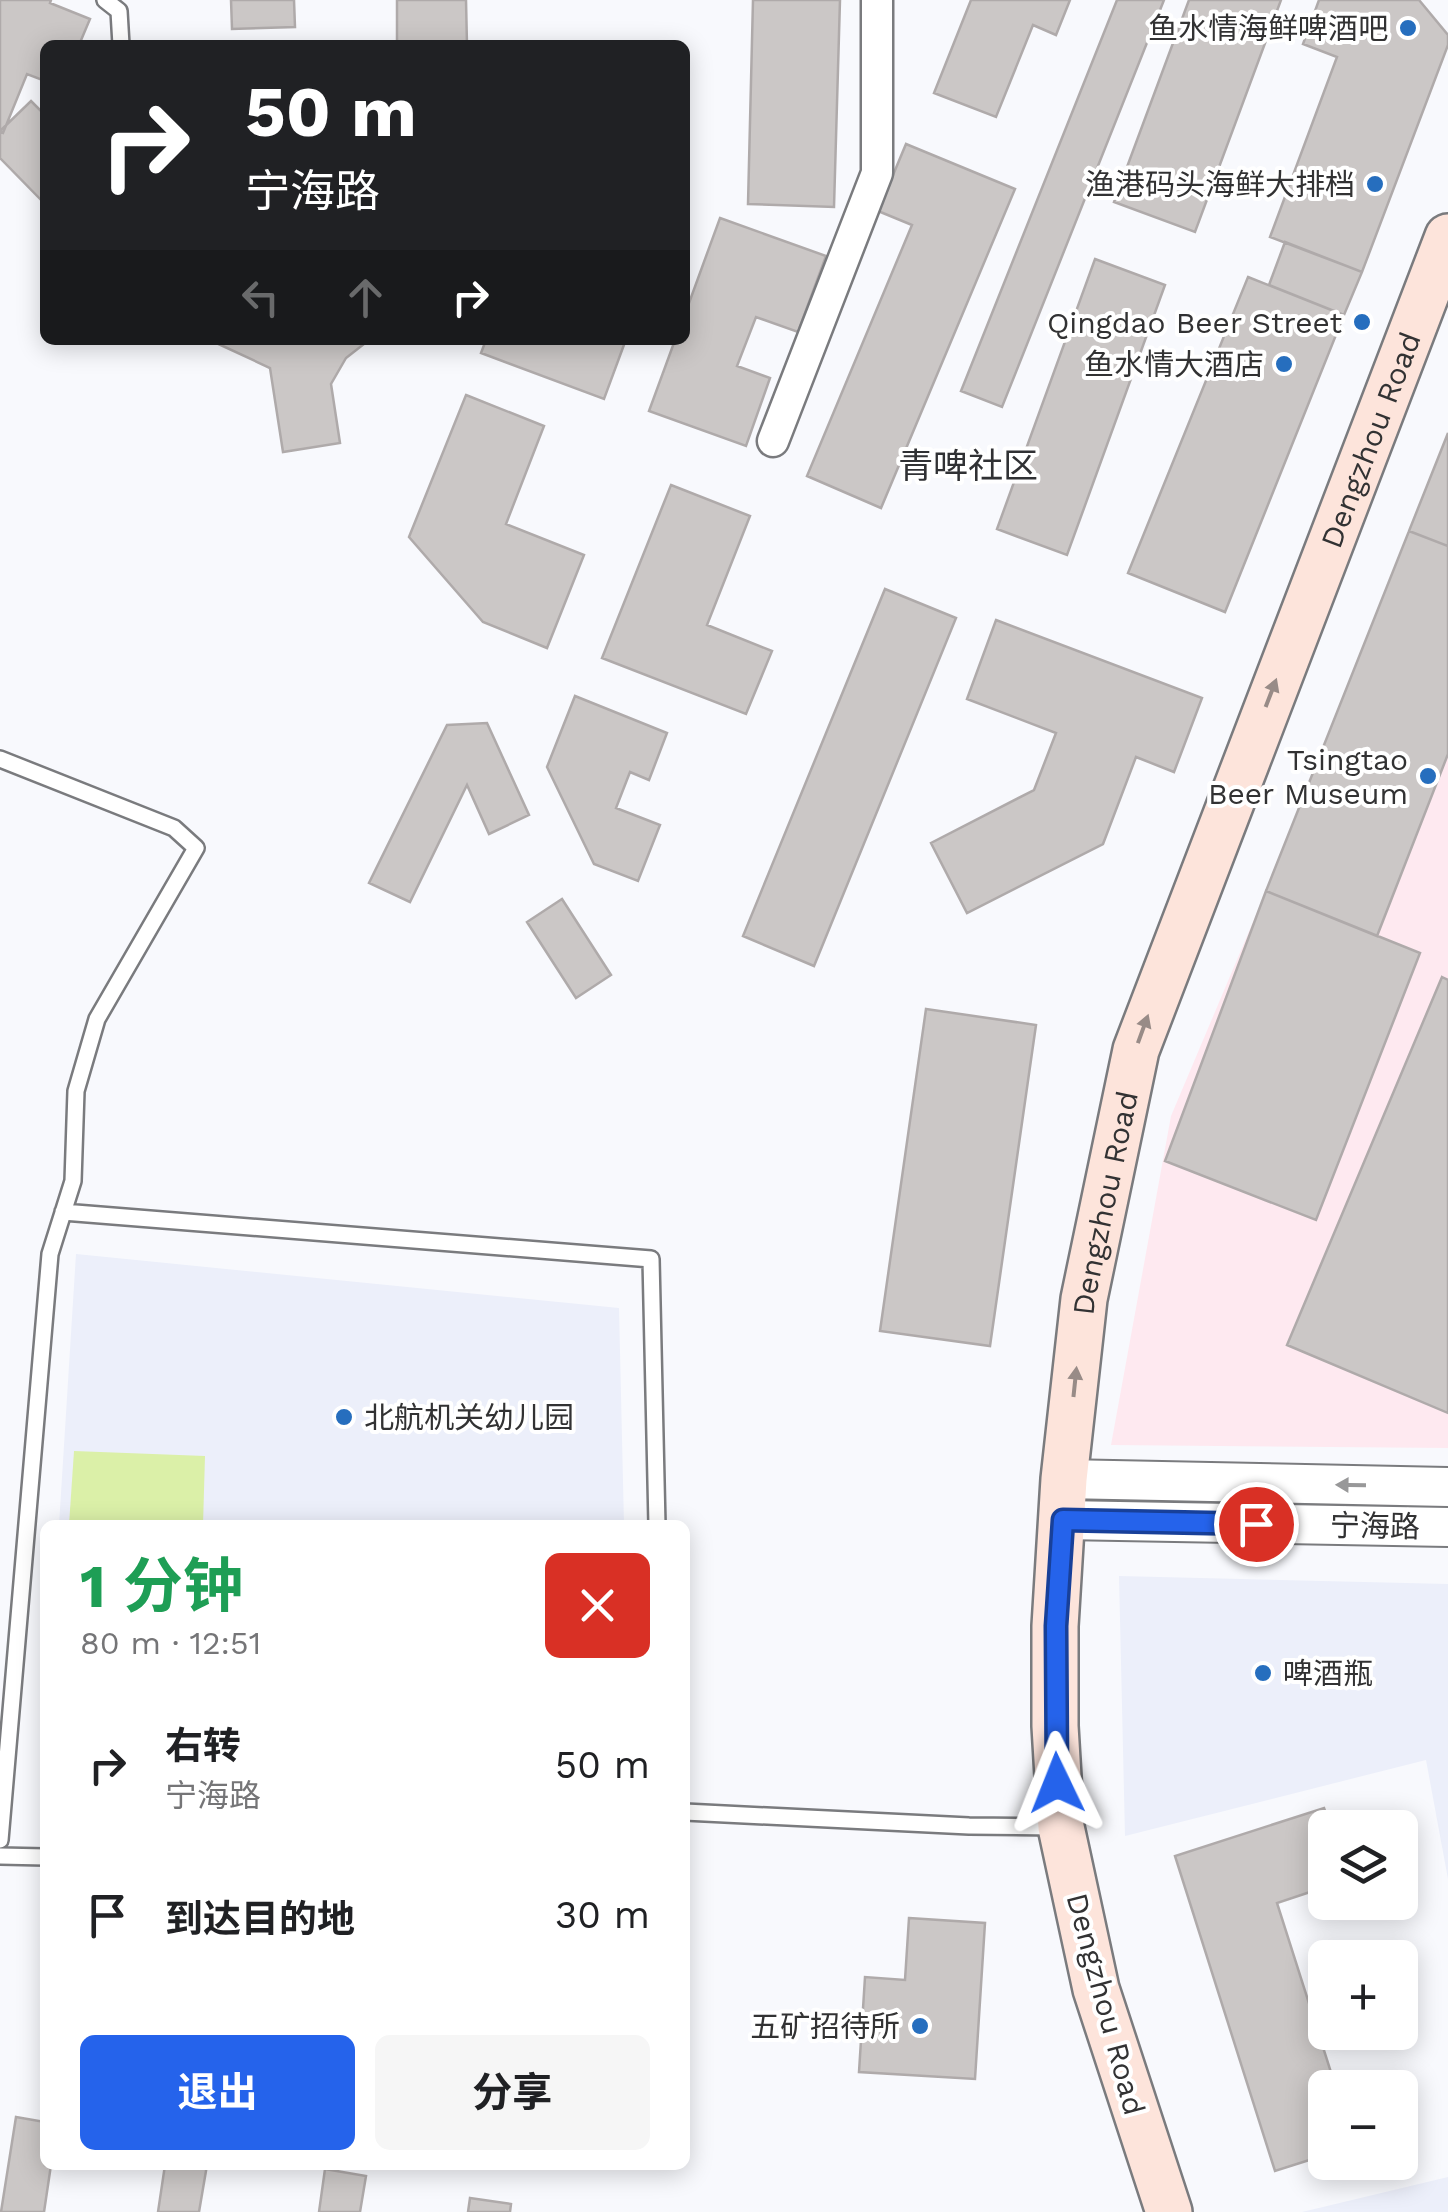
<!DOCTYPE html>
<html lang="zh">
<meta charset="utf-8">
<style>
body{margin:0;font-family:"Work Sans","Noto Sans SC",sans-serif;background:#f6f6f6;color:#202124;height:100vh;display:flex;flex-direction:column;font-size:38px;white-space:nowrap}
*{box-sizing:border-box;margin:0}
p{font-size:32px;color:#757577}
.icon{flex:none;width:55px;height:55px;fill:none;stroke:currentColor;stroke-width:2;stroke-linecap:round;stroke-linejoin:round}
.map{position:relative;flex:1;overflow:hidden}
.details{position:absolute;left:40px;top:1520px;width:650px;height:650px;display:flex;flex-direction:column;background:#fff;border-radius:15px;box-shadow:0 5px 25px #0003}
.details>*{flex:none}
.banner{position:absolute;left:40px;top:40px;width:650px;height:305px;border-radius:15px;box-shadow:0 5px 25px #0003;background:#202124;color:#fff;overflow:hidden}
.tools{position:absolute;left:1308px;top:1810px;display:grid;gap:20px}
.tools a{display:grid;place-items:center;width:110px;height:110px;border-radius:15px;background:#fff;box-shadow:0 5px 25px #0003;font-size:50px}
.pin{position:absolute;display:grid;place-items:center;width:85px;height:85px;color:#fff;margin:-42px;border:5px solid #fff;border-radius:50%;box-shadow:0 2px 10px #0007}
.me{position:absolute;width:110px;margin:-55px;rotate:358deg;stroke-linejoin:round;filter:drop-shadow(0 0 8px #0008)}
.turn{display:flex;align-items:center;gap:35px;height:210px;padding:0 40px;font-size:45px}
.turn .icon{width:130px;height:130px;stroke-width:2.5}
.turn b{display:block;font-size:70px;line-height:85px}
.lanes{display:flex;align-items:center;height:95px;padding:0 40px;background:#0003;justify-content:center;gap:50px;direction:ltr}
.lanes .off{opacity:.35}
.round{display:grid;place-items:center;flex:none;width:105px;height:105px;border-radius:15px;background:#f6f6f6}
.summary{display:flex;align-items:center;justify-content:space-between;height:170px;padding:0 40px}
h1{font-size:60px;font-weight:700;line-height:75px;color:#1e9e55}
.primary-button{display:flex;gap:20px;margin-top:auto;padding:20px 40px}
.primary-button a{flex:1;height:115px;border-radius:15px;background:#2563eb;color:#fff;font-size:40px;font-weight:700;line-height:115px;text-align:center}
.primary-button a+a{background:#f6f6f6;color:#202124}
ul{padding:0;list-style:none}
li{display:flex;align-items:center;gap:30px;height:150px;padding:0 40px}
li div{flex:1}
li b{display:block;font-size:38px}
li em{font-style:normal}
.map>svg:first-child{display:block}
.built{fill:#eceffa}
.industrial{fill:#fee9f0}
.green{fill:#dbf0a8}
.building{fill:#cbc7c6;stroke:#afaaaa;stroke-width:2.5}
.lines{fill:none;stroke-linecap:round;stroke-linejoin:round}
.service-casing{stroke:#7a7b7e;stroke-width:20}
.minor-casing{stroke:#7a7b7e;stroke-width:35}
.tertiary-casing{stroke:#7a7b7e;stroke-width:42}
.secondary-casing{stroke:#7a7b7e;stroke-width:50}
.service{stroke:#fff;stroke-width:15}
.minor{stroke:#fff;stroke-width:30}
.tertiary{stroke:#fff;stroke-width:38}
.secondary{stroke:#fde4db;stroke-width:45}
.oneway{fill:#988b87}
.oneway2{fill:#989899}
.route-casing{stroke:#184099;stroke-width:25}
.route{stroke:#2563eb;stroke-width:18}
.poi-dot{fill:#266ebe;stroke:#fff;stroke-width:4}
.labels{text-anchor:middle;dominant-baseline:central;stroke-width:8;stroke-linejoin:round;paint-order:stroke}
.poi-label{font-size:30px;fill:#323233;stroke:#fff;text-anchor:end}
.street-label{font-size:30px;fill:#323233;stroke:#fff}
.quarter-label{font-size:35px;fill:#303134;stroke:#fff}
</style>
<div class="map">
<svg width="1448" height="2212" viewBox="0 0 1448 2212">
<rect width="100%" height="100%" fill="#f8f9fd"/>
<path class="built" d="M76,1254l543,54 5,217h-565z
M1119,1576l329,8v295l-22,-119 -301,76z
M1448,2177v35h-146z"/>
<path class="industrial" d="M1448,433v1015l-337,-3 60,-329 95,-225z"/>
<path class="green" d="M74,1451l131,5 -2,69h-134z"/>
<path class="building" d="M0,0h51l-1,3 40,16 -11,26h-34v36l-18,-7 -24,59 -3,-1z
M231,0h63l1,27 -63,2z
M397,0h69l1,45h-70z
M753,0h87l-6,207 -86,-3z
M971,0h99l-14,35 -23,-10 -37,92 -62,-24z
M1117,0h47l-162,407 -41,-16z
M1189,0h92l-86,232 -81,-30z
M1319,0h100l29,35v10l-86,227 -92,-35 67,-180 -34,-13z
M31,101l14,14v89l-45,-46v-27z
M906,144l109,45 -134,319 -74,-32 105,-251 -34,-14z
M720,218l106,38 -28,76 -42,-15 -19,49 33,12 -24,68 -97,-35 26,-71h10v-26z
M1285,242l77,30 -18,43 -75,-30z
M1095,259l70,26 -98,270 -70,-26z
M1248,277l96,38 -119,297 -97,-39z
M369,340l-23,18 -15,26 9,59 -57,9 -13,-84 -58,-27z
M486,340h132l7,2 -21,57 -123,-46z
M466,395l78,31 -38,98 78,31 -37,93 -64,-26 -74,-85z
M1448,433v113l-39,-15z
M671,485l79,31 -43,109 65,26 -26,63 -144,-56z
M1409,531l39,15v208l-71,182 -111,-45z
M885,589l71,29 -142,348 -71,-30z
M996,620l206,78 -28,74 -38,-15 -33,87 -136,69 -36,-70 103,-53 22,-57 -89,-34z
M575,696l92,37 -18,47 -19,-8 -14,36 44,17 -22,56 -44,-17 -47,-97z
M487,723l42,92 -40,19 -22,-49 -57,117 -41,-19 78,-158z
M1266,891l154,62 -104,267 -151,-59z
M562,899l49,76 -35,23 -49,-76z
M1442,977l6,3v433l-161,-68z
M926,1009l110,16 -46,321 -110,-15z
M1324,1808l7,20h-6v59l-48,16 59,185h-11v67l-50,16 -100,-315z
M909,1918l76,5 -10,156 -116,-7 6,-95 40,3z
M16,2117l29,5v43h6l-7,47h-43z
M165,2165h42l-8,47h-41z
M325,2169l41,7 -6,36h-41z
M470,2198l41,6 -1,8h-42z"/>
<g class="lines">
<g class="service-casing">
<path id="service" d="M105,0l14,11 2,34
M0,759l174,69 22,20 -99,171 -21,72 -3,90 -23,73 -50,586
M63,1212l588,47 6,266
M685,1812l284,14 88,1
M0,1856l45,1"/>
</g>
<g class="minor-casing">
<path id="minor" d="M773,441l104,-268v-173"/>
</g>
<g class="tertiary-casing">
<path id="tertiary" d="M1064,1479l384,8
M1063,1520l385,7"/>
</g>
<g class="secondary-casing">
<g id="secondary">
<path id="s1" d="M1169,2212l-73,-223 -35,-162 -6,-101v-100l9,-147 20,-180 52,-249 312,-813"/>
</g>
</g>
<use href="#service" class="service"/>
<use href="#minor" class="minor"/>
<use href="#tertiary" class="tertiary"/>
<use href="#secondary" class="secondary"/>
</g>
<defs><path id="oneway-solid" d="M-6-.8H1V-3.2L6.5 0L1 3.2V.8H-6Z" transform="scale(2.5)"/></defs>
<g class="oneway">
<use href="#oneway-solid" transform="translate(1271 693) rotate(-69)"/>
<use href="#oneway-solid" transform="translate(1143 1029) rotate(-70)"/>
<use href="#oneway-solid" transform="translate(1075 1382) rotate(-84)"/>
</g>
<use class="oneway2" href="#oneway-solid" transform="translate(1351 1485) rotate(-179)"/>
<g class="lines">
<g class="route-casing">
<path id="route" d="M1057,1783l-1,-157 7,-106 193,4"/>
</g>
<use href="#route" class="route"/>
</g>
<g class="poi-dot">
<circle cx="1408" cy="28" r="10"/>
<circle cx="1375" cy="184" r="10"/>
<circle cx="1362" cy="322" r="10"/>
<circle cx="1284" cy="364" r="10"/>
<circle cx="1428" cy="776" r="10"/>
<circle cx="344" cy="1417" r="10"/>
<circle cx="1263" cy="1673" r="10"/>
<circle cx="920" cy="2026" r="10"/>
</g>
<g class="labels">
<g class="poi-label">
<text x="1388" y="28">鱼水情海鲜啤酒吧</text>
<text x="1355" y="184">渔港码头海鲜大排档</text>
<text x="1342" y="322">Qingdao Beer Street</text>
<text x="1264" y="364">鱼水情大酒店</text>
<text x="1408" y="759">Tsingtao<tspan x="1408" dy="34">Beer Museum</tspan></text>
<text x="364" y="1417" text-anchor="start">北航机关幼儿园</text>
<text x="1283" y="1673" text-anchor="start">啤酒瓶</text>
<text x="900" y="2026">五矿招待所</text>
</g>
<g class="street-label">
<text stroke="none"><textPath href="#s1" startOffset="1838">Dengzhou Road</textPath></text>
<text stroke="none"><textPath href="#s1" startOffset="1028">Dengzhou Road</textPath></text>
<text transform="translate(1375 1526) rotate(1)">宁海路</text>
<text transform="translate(1106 2004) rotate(75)">Dengzhou Road</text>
</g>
<g class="quarter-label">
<text x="968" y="466">青啤社区</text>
</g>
</g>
</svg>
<div class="tools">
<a><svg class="icon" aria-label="layers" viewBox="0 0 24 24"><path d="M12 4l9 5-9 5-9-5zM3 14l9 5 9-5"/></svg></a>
<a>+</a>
<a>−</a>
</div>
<div class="pin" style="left:1256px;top:1524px;background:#d93025"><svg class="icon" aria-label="arrive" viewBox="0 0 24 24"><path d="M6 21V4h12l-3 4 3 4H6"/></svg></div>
<svg class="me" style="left:1057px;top:1783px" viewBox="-20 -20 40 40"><path d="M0-17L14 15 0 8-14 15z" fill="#2563eb" stroke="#fff" stroke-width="4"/></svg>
<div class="banner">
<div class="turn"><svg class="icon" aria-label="right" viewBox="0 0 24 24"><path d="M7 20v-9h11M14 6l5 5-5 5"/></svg><div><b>50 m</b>宁海路</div></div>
<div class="lanes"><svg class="icon off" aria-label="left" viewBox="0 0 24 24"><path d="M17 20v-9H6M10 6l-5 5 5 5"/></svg><svg class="icon off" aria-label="ahead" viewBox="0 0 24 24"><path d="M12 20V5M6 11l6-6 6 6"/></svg><svg class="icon" aria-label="right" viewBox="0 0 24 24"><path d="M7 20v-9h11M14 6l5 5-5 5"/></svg></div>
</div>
<section class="details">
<div class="summary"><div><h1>1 分钟</h1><p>80 m · 12:51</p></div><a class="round" style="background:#d93025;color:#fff"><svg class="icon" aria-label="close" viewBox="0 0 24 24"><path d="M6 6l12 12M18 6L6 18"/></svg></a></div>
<ul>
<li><svg class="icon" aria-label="right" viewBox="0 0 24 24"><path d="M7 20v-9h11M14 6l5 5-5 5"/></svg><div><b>右转</b><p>宁海路</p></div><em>50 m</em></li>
<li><svg class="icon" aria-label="arrive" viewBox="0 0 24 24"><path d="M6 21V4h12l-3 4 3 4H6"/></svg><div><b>到达目的地</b></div><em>30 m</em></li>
</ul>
<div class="primary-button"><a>退出</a><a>分享</a></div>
</section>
</div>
